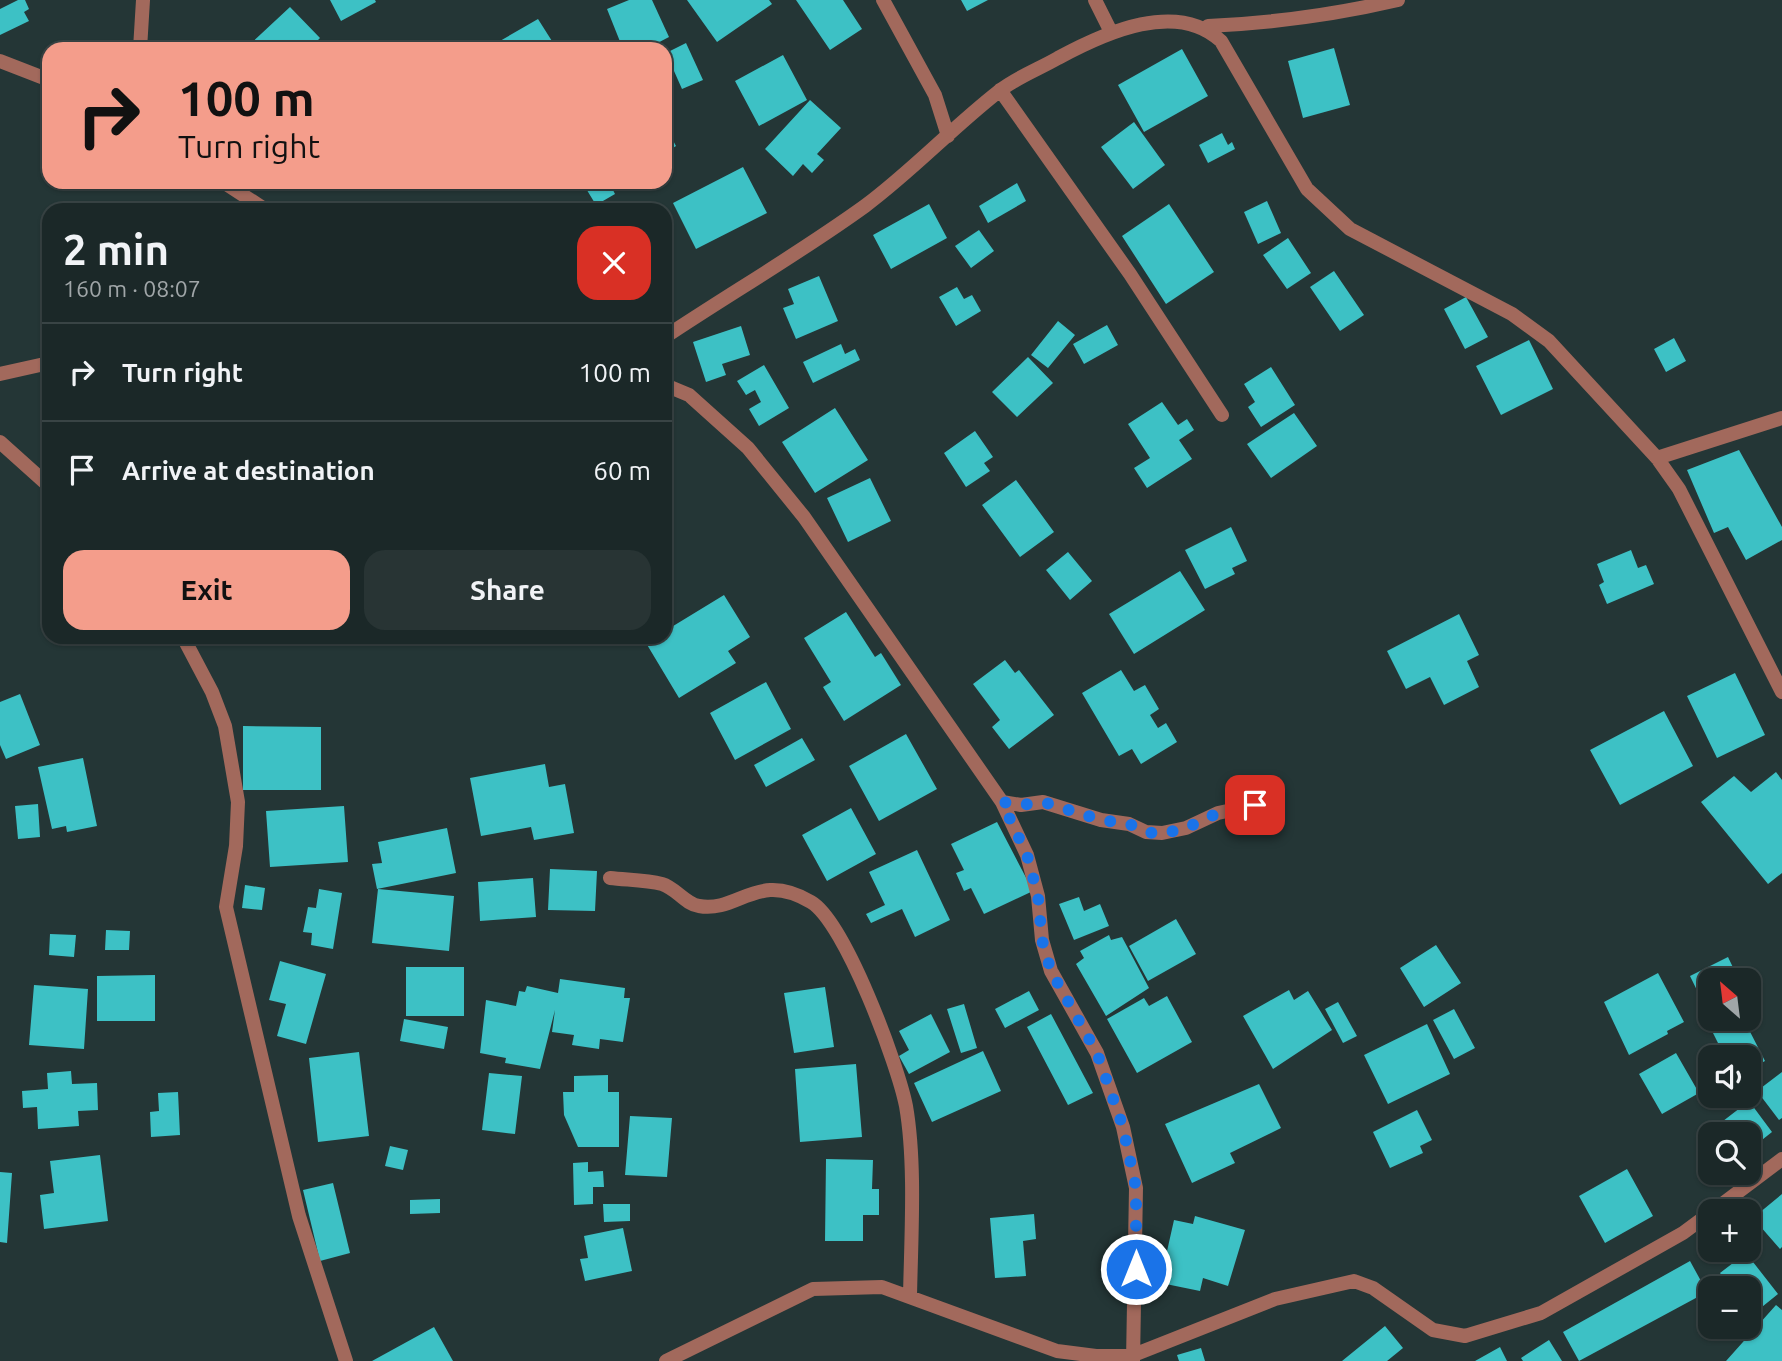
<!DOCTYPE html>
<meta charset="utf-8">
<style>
body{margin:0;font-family:Ubuntu,sans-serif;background:#283434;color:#f1f3f6;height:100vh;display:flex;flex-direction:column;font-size:26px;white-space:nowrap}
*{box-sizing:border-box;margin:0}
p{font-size:23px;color:#a0a6a8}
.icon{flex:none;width:38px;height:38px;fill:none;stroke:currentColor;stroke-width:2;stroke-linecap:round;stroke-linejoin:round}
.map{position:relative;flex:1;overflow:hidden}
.sheet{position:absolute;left:42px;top:203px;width:630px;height:441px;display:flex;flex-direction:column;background:#1b2828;border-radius:21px;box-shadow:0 2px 5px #0004,0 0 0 2px #394445}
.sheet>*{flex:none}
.banner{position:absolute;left:42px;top:42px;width:630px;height:147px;border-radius:21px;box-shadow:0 2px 5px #0004,0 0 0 2px #394445;background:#f49d8b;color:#111;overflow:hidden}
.needle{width:46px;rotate:332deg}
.controls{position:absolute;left:1698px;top:968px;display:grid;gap:14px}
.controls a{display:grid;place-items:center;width:63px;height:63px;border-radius:14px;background:#1b2828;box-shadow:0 2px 5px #0004,0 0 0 2px #394445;font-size:35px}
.pin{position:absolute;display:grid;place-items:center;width:60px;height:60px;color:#fff;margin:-30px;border-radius:14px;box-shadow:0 4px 10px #0006}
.me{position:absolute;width:77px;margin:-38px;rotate:0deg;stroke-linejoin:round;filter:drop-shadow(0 0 5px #0008)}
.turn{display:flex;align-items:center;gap:24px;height:147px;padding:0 21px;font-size:32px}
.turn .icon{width:91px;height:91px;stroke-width:2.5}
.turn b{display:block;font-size:49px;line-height:60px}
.round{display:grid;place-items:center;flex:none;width:74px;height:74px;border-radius:21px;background:#283434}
.summary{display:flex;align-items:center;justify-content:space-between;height:119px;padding:0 21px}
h1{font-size:42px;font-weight:700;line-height:52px}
.action{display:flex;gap:14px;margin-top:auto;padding:14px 21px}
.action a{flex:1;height:80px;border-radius:21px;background:#f49d8b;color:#111;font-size:28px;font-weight:700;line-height:80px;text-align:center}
.action a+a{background:#283434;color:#f1f3f6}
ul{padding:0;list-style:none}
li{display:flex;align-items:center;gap:21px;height:98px;padding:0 21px;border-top:2px solid #394445}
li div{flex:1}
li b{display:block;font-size:26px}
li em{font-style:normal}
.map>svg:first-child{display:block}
.building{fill:#3dc1c5}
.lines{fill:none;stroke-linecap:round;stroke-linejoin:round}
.street{stroke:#a2695c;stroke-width:14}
.route{stroke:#1a73e8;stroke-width:12;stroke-dasharray:0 21.6}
</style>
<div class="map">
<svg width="1782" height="1361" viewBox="0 0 1782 1361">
<rect width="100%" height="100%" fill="#243636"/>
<path class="building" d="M18,0h7l4,9 -5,3 5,9 -29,14v-26z
M330,0h45l1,2 -35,19z
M629,0h23l17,37 -23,12h-23l-16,-40z
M687,0h82l3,4 -55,38z
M796,0h47l19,29 -32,21z
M961,0h27l-21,11z
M290,7l30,31 -11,11h-64z
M538,19l19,30h-71z
M686,43l17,37 -21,9 -16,-36z
M1334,48l16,57 -47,13 -15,-57z
M1182,49l26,47 -64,36 -26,-47z
M783,55l24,45 -48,26 -24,-45z
M810,100l31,28 -24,26 7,6 -12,13 -9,-9 -10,12 -28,-27z
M1134,122l31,43 -32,24 -32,-42z
M665,126l11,20 -11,7z
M1222,133l6,12 4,-3 3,7 -27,14 -9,-18z
M743,167l24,46 -71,36 -23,-46z
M582,182h27l6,12 -19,11z
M1017,183l9,18 -38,22 -9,-17z
M1267,201l14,32 -23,11 -14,-32z
M929,204l18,34 -56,31 -18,-34z
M1169,204l45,68 -48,32 -44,-68z
M979,230l15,21 -23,17 -16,-22z
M1288,238l23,35 -24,16 -24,-34z
M1334,271l30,44 -24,16 -30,-44z
M819,276l19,45 -42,18 -13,-31 11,-4 -6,-15z
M957,287l7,12 8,-4 9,16 -25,15 -17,-29z
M1466,297l22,40 -23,12 -21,-40z
M1058,321l17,14 -27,33 -17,-13z
M1107,325l11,20 -34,19 -11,-20z
M741,326l9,29 -28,9 4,11 -20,7 -13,-40z
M1674,338l12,23 -20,11 -12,-23z
M1529,340l24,49 -52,26 -25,-49z
M841,344l4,10 10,-5 5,11 -47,23 -10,-21z
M1028,357l25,26 -36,34 -25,-25z
M764,365l25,43 -30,18 -10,-17 12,-7 -6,-12 -9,5 -9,-14z
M1271,367l24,38 -34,22 -13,-20 7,-5 -11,-18z
M665,400h9l-1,25h-8z
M1162,402l16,23 9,-6 7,11 -15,10 13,19 -45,29 -13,-20 16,-10 -22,-34z
M835,408l33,52 -53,33 -33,-51z
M1294,413l23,33 -46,32 -24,-34z
M975,431l18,26 -9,6 6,8 -24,16 -22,-34z
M1739,450l43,77v13l-36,20 -18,-33 -14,6 -27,-63z
M870,478l21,43 -43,21 -21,-44z
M1016,480l38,52 -34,25 -38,-52z
M1231,527l16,34 -15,7 3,6 -30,15 -20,-39z
M1631,550l7,18 8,-3 8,19 -47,20 -8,-19 5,-3 -7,-18z
M1068,552l24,29 -22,19 -24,-30z
M1180,571l25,39 -71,44 -25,-40z
M724,595l26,42 -22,14 8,12 -57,35 -33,-55 10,-6h9v-6z
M846,612l29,45 6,-4 20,32 -57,36 -21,-34 8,-5 -27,-44z
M1459,614l20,41 -12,6 12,26 -35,18 -14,-28 -24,12 -19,-38z
M1005,660l10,13 4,-3 35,45 -45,34 -17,-22 8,-7 -27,-36z
M1121,670l13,21 11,-6 14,24 -9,6 8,13 8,-5 11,19 -36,22 -9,-15 -13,7 -37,-63z
M1735,673l30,62 -48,23 -30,-62z
M766,682l25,47 -56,31 -25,-47z
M20,694l20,51 -34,14 -6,-14v-43z
M1664,711l29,55 -73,39 -30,-55z
M243,726l78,1v63h-78z
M906,734l31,55 -58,32 -30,-55z
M802,738l13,22 -49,27 -12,-22z
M83,758l14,68 -30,6 -1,-6 -14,3 -14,-62z
M545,764l4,23 16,-3 9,49 -40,7 -3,-13 -50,9 -11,-58z
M1776,772l6,8v93l-14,11 -67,-82 33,-26 17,16z
M38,804l2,33 -22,2 -3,-33z
M344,806l4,56 -78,5 -4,-56z
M851,808l25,46 -49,27 -25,-46z
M997,822l36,69 -49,23 -13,-26 -7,3 -8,-18 8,-3 -13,-26z
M447,828l9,45 -79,16 -5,-25 10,-1 -4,-21z
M917,850l33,70 -35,17 -13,-28 -31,14 -5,-9 19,-9 -16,-33z
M550,869l47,2 -2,40 -47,-1z
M533,878l3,39 -56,4 -2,-39z
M245,885l20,3 -3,22 -20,-2z
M319,889l23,4 -9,56 -22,-4 1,-12 -9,-1 5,-25 8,1z
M378,889l76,7 -5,55 -77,-8z
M1079,897l5,14 16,-7 9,22 -35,14 -15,-36z
M1176,919l20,35 -48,27 -19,-35z
M106,930l24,1 -1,19h-24z
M50,934l26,1 -2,22 -25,-2z
M1109,935l2,5 11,-3 27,51 -43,28 -30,-52 8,-6 -4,-7z
M1436,945l25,38 -37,24 -24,-39z
M1728,957l11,23h-29v37l-20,-41z
M280,961l46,13 -20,70 -29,-8 9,-32 -17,-4z
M406,967h58v49h-58z
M1658,973l26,49 -17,9 1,3 -39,21 -25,-53z
M155,975v46h-58v-45z
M560,979l65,9 -1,10h6l-7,44 -23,-3 -1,10 -27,-4 2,-10 -22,-3 3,-22 -15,59 -35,-6 1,-5 -26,-5 6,-53 30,6 3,-15 6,1 2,-6 31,7z
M34,985l54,4 -4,60 -55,-4z
M825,987l9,60 -40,6 -10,-60z
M1289,990l5,10 14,-9 24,39 -59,39 -30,-53z
M1029,991l10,19 -34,18 -10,-19z
M1167,996l25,46 -55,31 -30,-54 37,-21 5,8z
M1338,1002l19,34 -14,7 -18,-34z
M964,1004l13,44 -16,5 -14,-44z
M1454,1009l21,39 -21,11 -21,-39z
M931,1014l19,38 -41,22 -10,-18 10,-6 -10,-19z
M1051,1014l42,79 -25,12 -41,-78z
M1736,1018h7l22,43 -17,9v-13h-23l-13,-26z
M404,1019l44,8 -4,22 -44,-8z
M1427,1024l23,50 -62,30 -24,-49z
M983,1051l18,40 -69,31 -18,-39z
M359,1052l10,84 -51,6 -9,-84z
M1676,1053l23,40 -37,21 -23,-40z
M856,1064l6,73 -62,5 -5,-73z
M71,1071l1,13 25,-1 1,27 -20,1 1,15 -41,3 -1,-22 -14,1 -1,-17 26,-2 -1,-16z
M1782,1072v46l-3,2 -22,-29z
M489,1073l33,3 -7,58 -33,-4z
M608,1075v17h11v55h-41l-14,-32 -1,-23h11v-16z
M1259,1084l22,44 -51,25 5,10 -43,20 -27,-59z
M178,1092l2,43 -29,2 -1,-25 9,-1 -1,-18z
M1749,1101l23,31 -24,19v-17h-29l-5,-6z
M1417,1110l15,30 -12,6 3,7 -33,15 -17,-36z
M630,1116l42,2 -5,59 -42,-2z
M390,1146l18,4 -5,20 -18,-4z
M100,1155l8,66 -64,8 -4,-34 14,-2 -4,-32z
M826,1159l47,1 -1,29h7v26h-16v26h-38z
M588,1162v10l15,-1 1,16h-11v17l-19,1 -1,-42z
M1627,1169l26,47 -48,27 -26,-47z
M0,1172l12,1 -5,70 -7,-1z
M333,1183l17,70 -30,8 -17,-71z
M1782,1194v53l-2,2 -27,-31z
M440,1199v14l-30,1v-14z
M603,1204h27v17l-26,1z
M1034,1214l2,25 -13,2 3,35 -31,2 -5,-60z
M1195,1216l50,14 -17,56 -25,-8 -3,13 -44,-9 3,-14 4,1 11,-49 19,4z
M623,1228l9,43 -47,10 -5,-22 8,-1 -4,-22z
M1746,1253l32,41 -26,21 -4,-5v-22h-17l-11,-15z
M1690,1261l17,31 -128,69 -16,-29z
M1776,1305l6,5v51h-56z
M1385,1326l18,22 -16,13h-45z
M434,1327l19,34h-81z
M1549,1340l13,21h-39l-2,-3z
M1500,1347l7,14h-32z
M1201,1348l4,13h-26l-2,-6z"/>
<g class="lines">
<path class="street" d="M883,0l52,95 13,41
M1095,0l15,30
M1208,26c65,-3 126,-11 190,-26
M140,49l3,-49
M0,61l49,19
M1000,90l130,184 92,141
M223,182l43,28
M665,337c66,-44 135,-84 200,-131 47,-35 87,-78 133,-114 17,-14 41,-23 60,-34 48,-26 119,-58 163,-17l86,148 43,40 162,85 37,27 108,117 22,31 103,203
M0,374l49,-11
M665,385l24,10 59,53 56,69 198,285 25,53 11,41 4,44 9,31 46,82 26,74 13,61 -3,173
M0,442l49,44
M1657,458l125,-40
M183,637l29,55 13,34 13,76 -2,44 -10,61 73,309 47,145
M1002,802l19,3 22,-3 58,18 28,4 17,8 16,1 24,-5 32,-15 37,-8
M610,878c17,2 36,2 52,6 14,4 23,20 37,22 40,7 58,-36 112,-4 34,20 87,163 95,204 10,58 5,132 4,191
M1713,1211l69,-52
M666,1361l147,-72 69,-2 175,64 39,5h35l144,-57 79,-18 19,7 60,42 32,6 76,-23 142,-80 27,-20"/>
</g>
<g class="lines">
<path class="route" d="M1136,1269v-81l-13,-61 -26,-74 -46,-82 -9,-31 -4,-44 -11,-41 -25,-53 19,3 22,-3 58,18 28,4 17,8 16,2 24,-6 32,-15 37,-8"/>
</g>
</svg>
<div class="controls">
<a><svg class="needle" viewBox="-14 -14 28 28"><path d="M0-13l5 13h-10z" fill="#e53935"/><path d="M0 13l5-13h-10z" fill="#a0a6a8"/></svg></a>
<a><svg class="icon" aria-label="sound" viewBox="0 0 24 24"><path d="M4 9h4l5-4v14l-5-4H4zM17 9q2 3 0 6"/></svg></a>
<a><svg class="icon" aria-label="search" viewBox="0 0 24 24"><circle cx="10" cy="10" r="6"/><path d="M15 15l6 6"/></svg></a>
<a>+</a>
<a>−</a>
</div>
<div class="pin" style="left:1255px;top:805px;background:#d93025"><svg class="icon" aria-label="arrive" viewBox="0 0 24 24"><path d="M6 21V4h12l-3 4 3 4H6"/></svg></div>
<svg class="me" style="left:1136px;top:1269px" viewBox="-20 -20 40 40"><circle r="17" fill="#1a73e8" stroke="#fff" stroke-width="3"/><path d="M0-11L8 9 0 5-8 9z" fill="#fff"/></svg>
<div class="banner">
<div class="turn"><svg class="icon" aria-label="right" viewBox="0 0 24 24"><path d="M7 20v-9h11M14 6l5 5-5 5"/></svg><div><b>100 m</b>Turn right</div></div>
</div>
<section class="sheet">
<div class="summary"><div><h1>2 min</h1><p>160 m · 08:07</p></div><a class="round" style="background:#d93025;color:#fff"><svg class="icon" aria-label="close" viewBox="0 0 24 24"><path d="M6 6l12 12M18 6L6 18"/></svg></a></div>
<ul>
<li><svg class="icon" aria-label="right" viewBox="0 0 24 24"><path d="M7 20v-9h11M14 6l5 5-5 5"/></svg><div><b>Turn right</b></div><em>100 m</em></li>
<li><svg class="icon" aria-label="arrive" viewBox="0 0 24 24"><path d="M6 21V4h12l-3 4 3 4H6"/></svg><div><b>Arrive at destination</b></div><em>60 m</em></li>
</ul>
<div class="action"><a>Exit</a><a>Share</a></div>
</section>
</div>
